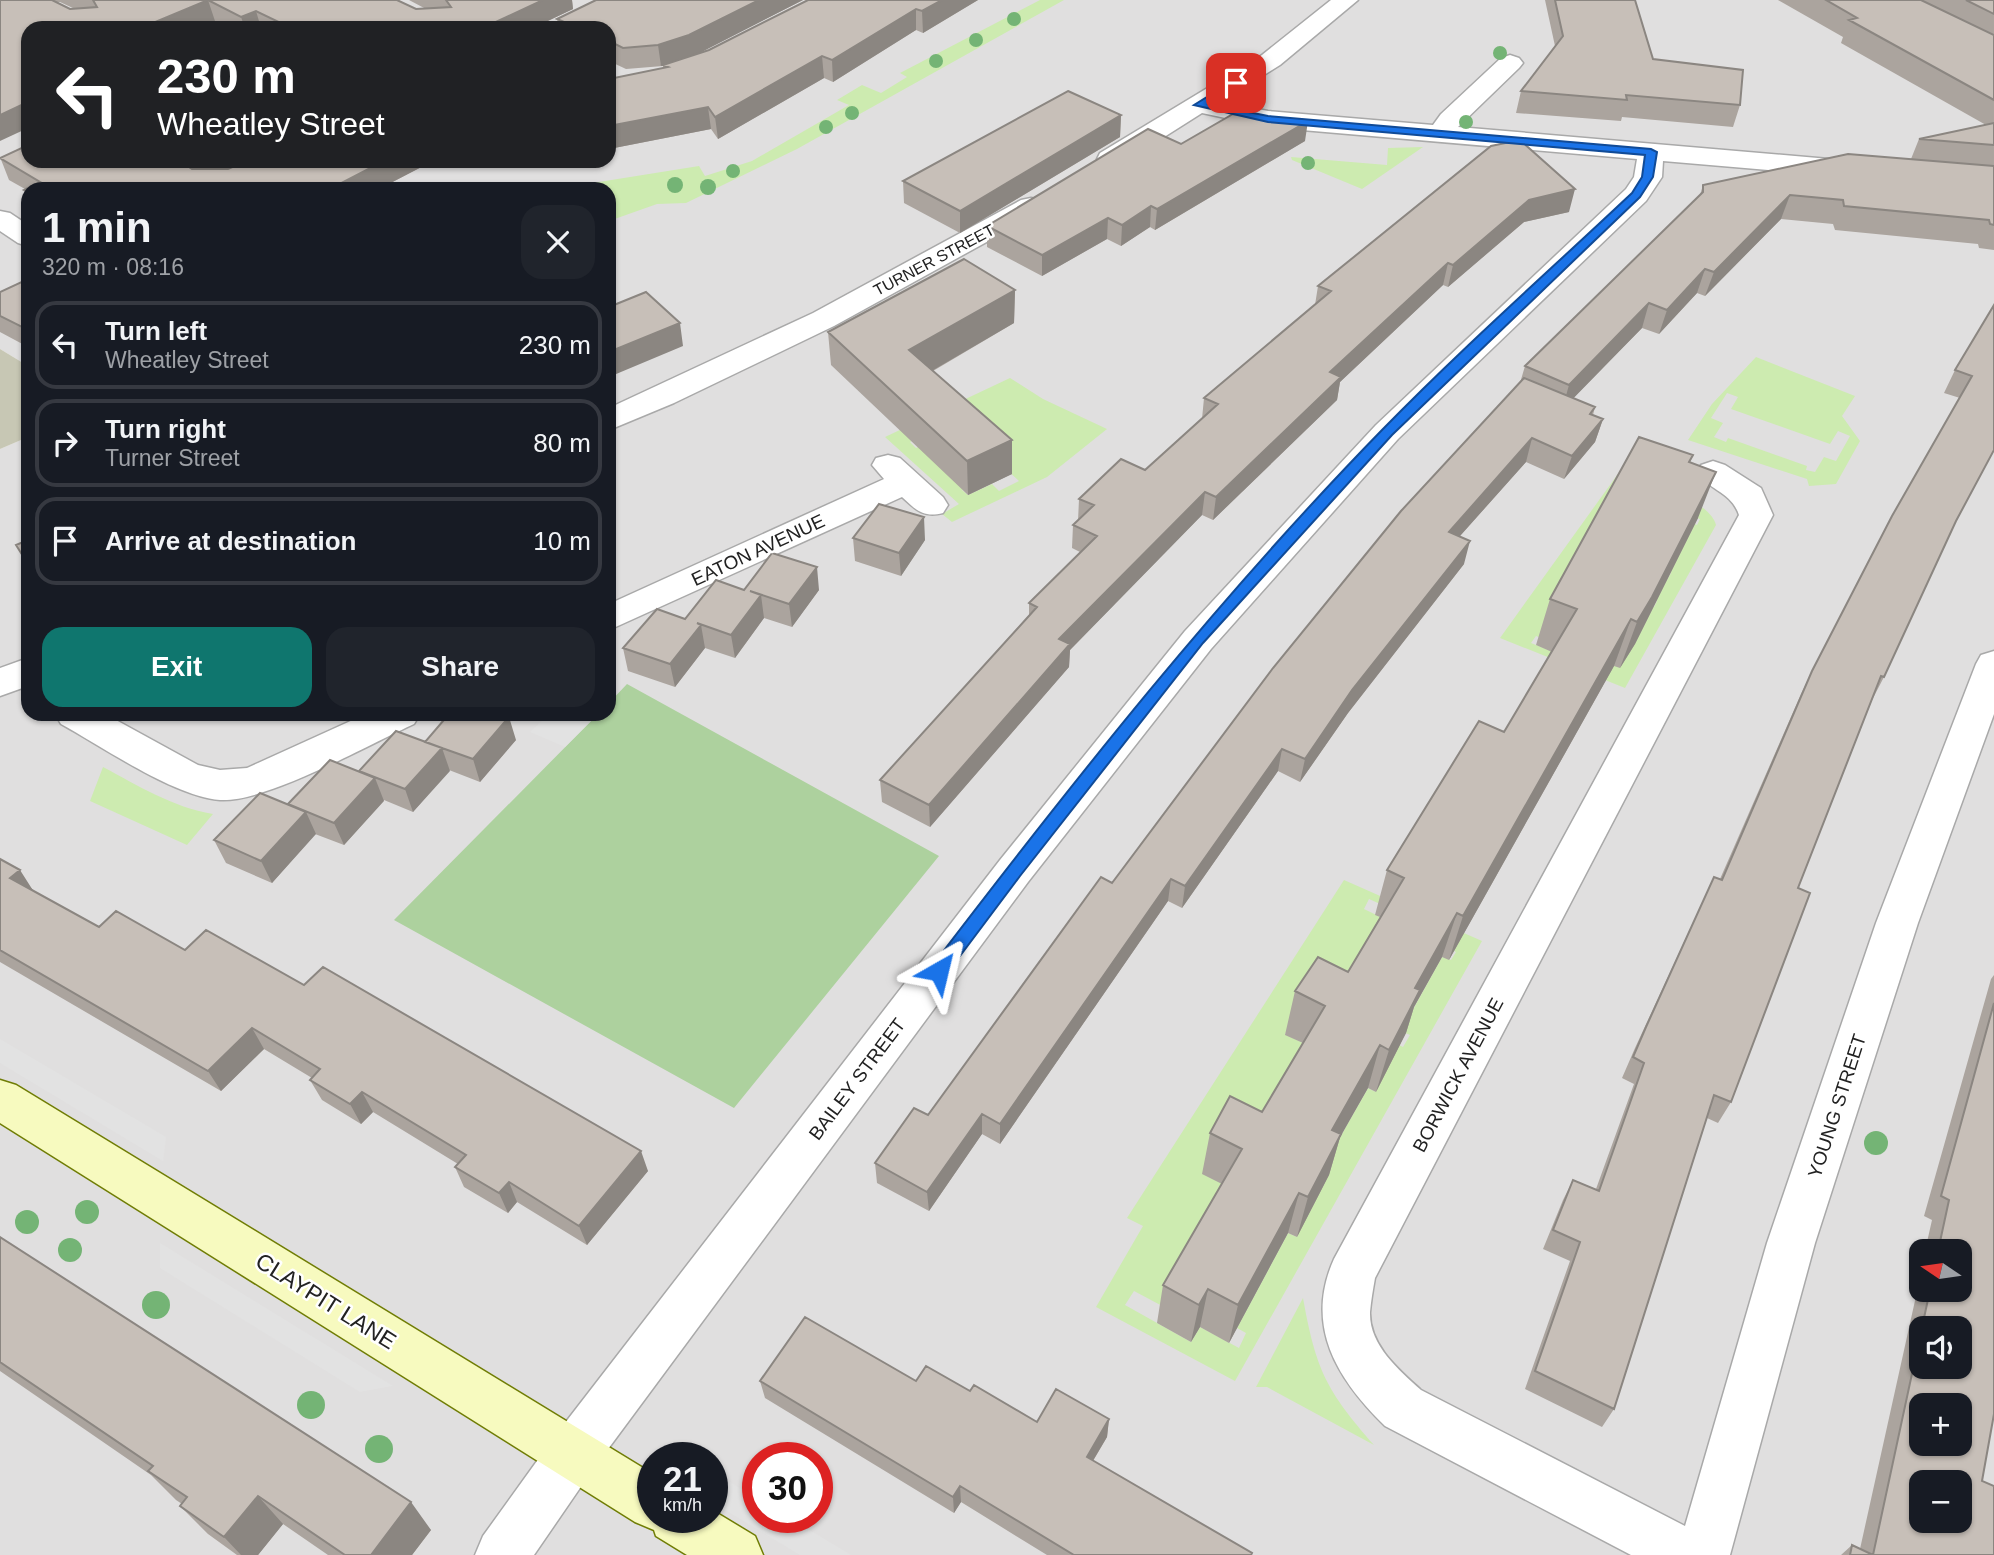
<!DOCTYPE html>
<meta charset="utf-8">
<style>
body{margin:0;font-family:Arial,sans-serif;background:#20242c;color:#f1f3f6;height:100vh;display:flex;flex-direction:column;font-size:26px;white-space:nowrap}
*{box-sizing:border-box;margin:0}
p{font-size:23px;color:#9ea1a6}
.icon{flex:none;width:38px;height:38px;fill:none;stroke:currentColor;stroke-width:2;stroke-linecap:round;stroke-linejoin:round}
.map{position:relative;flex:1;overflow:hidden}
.panel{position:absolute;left:21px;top:182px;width:595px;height:539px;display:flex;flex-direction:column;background:#171b24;border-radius:21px;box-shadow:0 2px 5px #0004}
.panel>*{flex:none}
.guide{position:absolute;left:21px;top:21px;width:595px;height:147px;border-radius:21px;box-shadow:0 2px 5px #0004;background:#202124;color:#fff;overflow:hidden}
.needle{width:46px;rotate:283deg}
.buttons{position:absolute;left:1909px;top:1239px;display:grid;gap:14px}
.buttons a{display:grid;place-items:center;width:63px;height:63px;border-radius:14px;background:#171b24;box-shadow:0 2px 5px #0004;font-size:35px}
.speed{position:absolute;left:637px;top:1442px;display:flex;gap:14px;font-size:35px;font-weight:700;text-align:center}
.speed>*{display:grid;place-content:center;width:91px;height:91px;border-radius:50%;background:#171b24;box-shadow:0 2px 5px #0004;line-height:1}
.speed small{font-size:18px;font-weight:400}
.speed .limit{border:10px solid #d22;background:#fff;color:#111}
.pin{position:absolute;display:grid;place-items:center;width:60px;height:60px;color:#fff;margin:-30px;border-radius:14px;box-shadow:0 4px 10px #0006}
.me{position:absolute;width:77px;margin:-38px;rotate:37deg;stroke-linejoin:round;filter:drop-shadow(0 0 5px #0008)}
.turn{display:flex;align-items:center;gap:24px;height:147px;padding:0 21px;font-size:32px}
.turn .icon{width:91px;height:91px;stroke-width:2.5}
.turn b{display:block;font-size:49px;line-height:60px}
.round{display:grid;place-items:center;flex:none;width:74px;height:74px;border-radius:21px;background:#20242c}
.summary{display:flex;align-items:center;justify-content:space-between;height:119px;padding:0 21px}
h1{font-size:42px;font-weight:700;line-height:52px}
.button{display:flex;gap:14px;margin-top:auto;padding:14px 21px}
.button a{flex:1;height:80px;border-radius:21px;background:#0f766e;color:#fff;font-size:28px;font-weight:700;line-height:80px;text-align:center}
.button a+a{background:#20242c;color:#f1f3f6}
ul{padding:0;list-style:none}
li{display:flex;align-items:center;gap:21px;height:88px;margin:0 14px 10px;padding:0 7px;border:4px solid #363941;border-radius:21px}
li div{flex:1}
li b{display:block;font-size:26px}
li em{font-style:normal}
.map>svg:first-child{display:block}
.residential{fill:#e0dfdf;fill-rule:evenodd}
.construction{fill:#c7c7b4}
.grass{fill:#cdebb0;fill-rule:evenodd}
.forest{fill:#add19e}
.parking{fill:#e2e2e2}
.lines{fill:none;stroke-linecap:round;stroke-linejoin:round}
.street-casing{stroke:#a9a9a9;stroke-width:3}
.secondary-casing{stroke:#707d05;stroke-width:3}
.street{fill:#fff;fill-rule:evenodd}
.secondary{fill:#f7fabf;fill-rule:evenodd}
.tree{fill:#74b475}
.wall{fill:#aba49e;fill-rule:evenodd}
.shaded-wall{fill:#8b8681}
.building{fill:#c7bfb8;stroke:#8b8681;stroke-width:2;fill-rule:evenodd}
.route{fill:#1a73e8;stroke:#114b97;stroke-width:2}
.labels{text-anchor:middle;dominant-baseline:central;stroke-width:5;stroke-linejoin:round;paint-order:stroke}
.far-street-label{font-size:16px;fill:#222;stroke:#fff}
.street-label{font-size:19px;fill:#222;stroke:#fff}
.near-street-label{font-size:23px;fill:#222;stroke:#fff}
</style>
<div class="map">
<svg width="1994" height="1555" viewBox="0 0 1994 1555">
<rect width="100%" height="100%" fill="#f2efe9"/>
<path class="residential" d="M0,0h1994v1555h-1994v-1106l28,-12v277h581v-525h-581v177l-28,-17zM28,28h581v133h-581zM1922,1251h38v39h-38zM1922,1328h38v39h-38zM1922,1405h38v39h-38zM653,1458h59v59h-59zM758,1458h59v59h-59zM1922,1482h38v39h-38z"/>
<path class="construction" d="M0,349l28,17v71l-28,12z"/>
<path class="grass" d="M1040,0h24l-267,149 -111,54 -29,1 -48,17v-32h-54l144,-23 6,10 47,-15 97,-56 -12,-5 25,-15 19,8 26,-16 -7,-4z
M1423,147l-61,42 -70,-29 -1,-3 96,8 1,-17z
M1756,357l99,39 -13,20 18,25 -24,43 -27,2 -2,-7 -119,-39 24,-36zM1727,393l11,4 -7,12 99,35 8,-13 12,5 -14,25 -12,-4 -9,15 -9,-2 1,-4 -79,-28 -2,4 -12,-5 9,-14 -12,-5z
M1010,378l33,21 64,30 -60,48 -95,45 -10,-8 17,-10 -74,-67zM947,416l72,65 -20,10 -7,-7 -24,11 -6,-5 6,-3 -46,-42 -6,3 -6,-6 24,-11z
M1620,471c24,7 90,29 96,54l-91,163 -125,-50zM1672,509l28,10 -3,6 -6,-3 -27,48 7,3 -4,7 -30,-11zM1626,590l31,11 -3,6 -7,-3 -63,60 -53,-21 5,-7 26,10z
M103,767c36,19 69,40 110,47l-26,31 -97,-44z
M1344,880l138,61 -247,440 -139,-74 47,-81 -16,-8zM1369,899l58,26 -6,11 35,16 -5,8 -9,-3 -41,74 9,4 -7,12 -66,-32 54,-93 -27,-13zM1293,1022l83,70 -8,-4 -47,83 -68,-18 62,-104 -30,-15zM1233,1190l64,47 -9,-4 -51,95 9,5 -7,15 -39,-21 -9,15 -66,-37 9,-14 32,17z
M1303,1298c13,72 23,92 71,147l-107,-58h-11z"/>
<path class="forest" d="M627,684l312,172 -205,252 -340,-188 204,-206h11v-11z"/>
<path class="parking" d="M549,714h49l-33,33 -35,-15z
M0,1039l166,98 -3,24 -163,-98z
M160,1243l233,143 -33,6 -200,-124z
M718,1475l40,24v18h30l63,38h-51l-88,-53v-25z"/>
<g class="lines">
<g class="street-casing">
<path id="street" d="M1331,0h27l-78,65 -59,37 47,9 165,14 8,-11 60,-56 9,-3 9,3 4,5 -4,5 -61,59 394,34 10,2 4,6 -4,6 -10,2 -189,-16 -1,16 -16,24 -248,238 -187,210 -183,233 -437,590 -57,83h-59l8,-19 72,-100 445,-576 185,-229 191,-206 250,-236 8,-12 3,-18 -369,-32 -66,-14 -82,52 -10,2 -10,-2 -3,-6 3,-6 162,-98z
M1031,198l10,2 4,6 -4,6 -207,114 -160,77 -65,27v-22l204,-95 208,-113z
M0,211l10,2 18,12v21l-10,-3 -18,-12z
M888,455l12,3 43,39 5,8 -5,8c-20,5 -27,-3 -41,-16l-293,133v-26l275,-125 -12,-14 4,-7z
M1713,461l12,4 36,23 12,27 -398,763c-2,11 -4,23 -5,34 -1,33 28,57 51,78l264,136 82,-283 109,-320 100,-259 5,-9 13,-4v63l-76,209 -103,320 -85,312h-99l-246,-129c-48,-47 -81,-100 -51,-167l405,-744c-8,-24 -30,-24 -42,-43l4,-7z
M28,658v28l-28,10v-28z
M55,714h50l93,51 22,5 27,-2 119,-54h54l-6,10c-44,20 -149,79 -194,76 -47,-4 -117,-53 -159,-76z"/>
</g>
<g class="secondary-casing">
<path id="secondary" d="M0,1080l16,5 637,389v43h59v-7l43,26 8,19h-76l-31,-19 -2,-6 -19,-8 -635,-399z"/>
</g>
<use href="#street" class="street"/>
<use href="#secondary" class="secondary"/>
</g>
<g class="tree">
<circle cx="1014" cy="19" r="7"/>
<circle cx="976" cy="40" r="7"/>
<circle cx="1500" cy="53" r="7"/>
<circle cx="936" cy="61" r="7"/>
<circle cx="852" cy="113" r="7"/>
<circle cx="1466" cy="122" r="7"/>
<circle cx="826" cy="127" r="7"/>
<circle cx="1308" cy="163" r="7"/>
<circle cx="733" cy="171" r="7"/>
<circle cx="675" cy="185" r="8"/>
<circle cx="708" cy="187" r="8"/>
<circle cx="1876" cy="1143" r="12"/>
<circle cx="87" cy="1212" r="12"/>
<circle cx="27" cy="1222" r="12"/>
<circle cx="70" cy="1250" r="12"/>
<circle cx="156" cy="1305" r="14"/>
<circle cx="311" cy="1405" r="14"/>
<circle cx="379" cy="1449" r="14"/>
</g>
<path class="wall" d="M0,0h397l19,9h10l-17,-9h163l1,9 -40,19h-306l-12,-7 -16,7h-171zM57,2h3l15,7h-5z
M596,0h207l-105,53 11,-3 99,-50h170l-55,33 -7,-3 -83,52 -9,-4 -106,61 -7,-10 -102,20v-70l54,-11v-2l-37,3 -17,-8v-33h-50l-2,-9z
M1545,0h90l18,59 87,46 -7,22 -111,-10 -1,4 -105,-8 5,-22 34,-45z
M1778,0h216v250l-15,-2 -1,-4 -143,-14 -2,-6 -52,-5 -76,77 -8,-3 -38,41 -17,-6 -69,70 22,9 -2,8 10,4 -8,23 -31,37 -38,-17 -66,74 4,28 -116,149 -48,69 -22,-11 -96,137 -14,-7 -168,243 -18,-10 -53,77 -52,-28 -2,-20 53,-48 184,-232 408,-500 5,-17 175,-171 3,-10 208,-26 8,-20 67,-14 -145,-82 2,-6z
M1121,115l-1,22 -160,96 -56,-30 -1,-22z
M1305,141l-150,89 -5,-3 -29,19 -14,-7 -65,37 -55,-29v-21l194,-82z
M1491,146l78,66 -45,10 -76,65 -5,-2 -103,97 -3,18 -124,120 -11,-5 -132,135 -1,17 -139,160 -48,-25 -2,-22 149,-165v-12l51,-51 -8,-4 1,-23 5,-4 1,-22 66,-29 57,-51 2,-21 111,-93 3,-19z
M0,157l95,6 4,-2h145l-17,8 19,-8h187l-54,28h-351v10l-4,-9 1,-1 -16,-9z
M28,279v68l-28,-15v-40z
M1015,290l-1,33 -81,48 79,103 -44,21 -137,-130 -3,-33z
M1994,305l-38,216 -72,156 -12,23 -74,188 -67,214 -13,21 -11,-5 -93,291 -12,18 -77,-38 45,-128 -27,-12 20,-49 10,-20 23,9 38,-105 -12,-6 13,-30 79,-171 6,2 81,-185 11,-23 148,-273 -16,-5 11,-23z
M1693,455l-3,7 8,56 -63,126 -15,24 -6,-2 -165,294 -7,-3 -28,50 -8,26 -30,59 -8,-4 -27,46 -12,41 -32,62 -9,-4 -59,110 -29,-16 -9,15 -34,-19 6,-38 59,-101 -20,-10 8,-41 52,-21 41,-69 -18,-8 10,-44 53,-19 32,-55 -5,-2 12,-45 117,-138 48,-80 -16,-7 14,-46z
M853,538l72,2 -24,36 -46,-15z
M744,590h75l-27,37 -28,-9 -29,40 -30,-10 -30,39 -47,-16 -5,-23z
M516,740l-36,42 -31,-12 -36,42 -29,-12 -40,45 -29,-11 -43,49 -46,-20 -12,-23 74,-36 137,-62z
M0,859l34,32 65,36 86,23 119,35 344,186 -61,74 -70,-43 -9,11 -44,-26 -9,-20 3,-3 -85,-52 -12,12 -39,-24 -12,-20 2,-2 -48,-29 -43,42 -221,-129z
M1994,975v439l-12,67 12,74h-153l11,-10 8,4 62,-280v21h38v-39h-35l7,-31 -8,-4 67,-237z
M0,1237l431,293 -19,25h-84l-45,-31 -25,31h-21l-29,-21 -28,-28 2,-2 -6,-4 -25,-25 -151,-104z
M760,1381h156l54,10 67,31 72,-3 -2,18 -14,24 158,94h-204l-86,-53 -7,11 -189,-115z"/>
<path class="shaded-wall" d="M208,0l7,21 -16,7h-58z
M543,0h29l1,9 -40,19h-50z
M759,0h44l-111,57 -31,9 -3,-21z
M942,0h36l-55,33 -1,-22z
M916,9v21l-83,52 -1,-22z
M256,11l5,17h-16l-4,-11z
M822,56l2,22 -106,61 -3,-22z
M28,102v26l-28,13v-26z
M708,107l3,22 -102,20v-23z
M1121,115l-1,22 -160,96v-22z
M1308,121l-3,20 -150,89 2,-21z
M193,161h51l-41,20 -14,-14z
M384,161h49l-54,28h-49z
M1575,189l-6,23 -45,10 -76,65 5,-22 76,-65z
M1790,195l-9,24 -76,77 9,-24z
M1151,206l-1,21 -29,19 1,-21z
M1108,218l-1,21 -65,37v-21z
M1448,263l-5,22 -103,97 -3,18 -124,120 3,-23 114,-125z
M1705,269l-8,24 -38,41 8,-24z
M1015,290l-1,33 -103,60 -2,-33z
M1649,303l-7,25 -80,82 7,-25z
M680,323l3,23 -74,31v-25z
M1603,419l-8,23 -31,37 8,-23z
M1532,438l-6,24 -83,93 6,-23z
M1012,440v34l-44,21 -1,-34z
M1716,472l-18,46 -63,126 -15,24 17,-46z
M1205,492l-3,23 -132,135 -1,17 -139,160 -1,-22 130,-166z
M924,517l1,23 -24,36 -2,-23z
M1470,541l-6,23 -116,149 -48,69 5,-23 47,-69z
M817,567l2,23 -27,37 -3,-23z
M761,595l3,23 -29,40 -4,-23z
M1631,619l-17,47 -165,294 14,-44z
M701,625l4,23 -30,39 -5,-23z
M509,717l7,23 -36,42 -7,-23z
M442,748l8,23 -37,41 -8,-23z
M1282,749l-4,22 -96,137 3,-22z
M375,778l9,23 -40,44 -10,-22z
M306,812l10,22 -44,49 -11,-22z
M20,870l14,22 -24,-14z
M1171,879l-3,22 -168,243v-20z
M1457,913l-15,44 -28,50 -8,26 -30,59 13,-42 26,-62z
M252,1028l12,21 -43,42 -13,-20z
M1380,1045l-12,43 -47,83 11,-41z
M362,1092l11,20 -12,12 -11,-20z
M982,1114v20l-53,77 -2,-19z
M1341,1134l-12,41 -32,62 11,-40z
M641,1151l7,20 -61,74 -8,-19z
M509,1182l8,20 -9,11 -9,-20z
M1299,1193l-11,40 -59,110 9,-38z
M1208,1289l-8,38 -9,15 8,-37z
M1109,1419l-2,18 -22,37 2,-17z
M960,1486l1,16 -7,11 -1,-16z
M258,1496l25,28 -25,31h-17l-17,-18z
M411,1502l20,28 -19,25h-41z"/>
<path class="building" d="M0,0h52l18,9 27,-2 -4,-7h304l19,9 35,-2 -5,-7h97l-60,28h-192l-35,-17 -15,6 -33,-17 -67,28h-113v74l-28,13z
M596,0h163l-70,35 -31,10 -35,3 -14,-7v-13h-31l-21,-9z
M808,0h134l-20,11 -6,-2 -84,51 -10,-4 -107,61 -7,-10 -99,19v-47l59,-12 -5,-2 46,-15z
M1555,0h80l18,59 90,11 -3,35 -114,-10 1,5 -106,-9 42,-55z
M1826,0h95l73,35v65l-145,-80 8,-2z
M1966,0h28v14z
M1068,91l53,24 -161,96 -57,-30z
M1233,114l75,7 -151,88 -6,-3 -29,19 -14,-7 -66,37 -55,-29 161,-97 33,15z
M1994,123v22l-75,-6z
M1520,140l55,49 -46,11 -76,65 -5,-2 -118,109 11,5 -125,120 -11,-5 -146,147 11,5 -141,161 -49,-25 157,-173 -8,-4 68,-67 -24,-11 21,-20 -15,-6 42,-40 24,11 73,-66 -14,-6 127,-107 -13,-5 173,-140z
M28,145v16h64l3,2 4,-2h94l-4,6 3,2h36l18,-8h138l-54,28h-302v3l-4,-2 16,-8 -40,-24z
M1848,154l146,12v59l-4,-1 -1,-4 -145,-14 -1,-6 -53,-5 -76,77 -9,-3 -38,41 -18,-7 -80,82 -44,-19 178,-174v-7z
M964,259l51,31 -106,60 103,90 -45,21 -139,-129z
M28,279v51l-28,-14v-24z
M646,292l34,31 -71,29v-45z
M1994,305v145l-38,71 -72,156 -3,-1 -83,212 12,5 -79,209 -17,-7 -100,314 -79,-38 45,-129 -27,-12 20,-50 26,11 45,-128 -11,-6 13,-30 68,-150 8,3 90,-209 80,-155 80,-140 -17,-6z
M1524,378l71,29 -5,7 13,5 -31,37 -40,-18 -83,94 21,9 -118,149 -47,69 -23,-10 -97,137 -14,-7 -171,245 -18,-10 -55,78 -52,-29 39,-55 14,7 173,-238 11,6 161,-215 128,-157z
M1639,437l54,18 -4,7 27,10 -64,125 -15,25 -6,-3 -168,297 -6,-3 -42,75 5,2 -31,60 -9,-5 -48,85 9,4 -33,63 -9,-4 -61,112 -30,-16 -9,16 -36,-20 79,-136 -32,-16 20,-37 32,16 63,-106 -30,-15 23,-34 30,15 56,-94 -17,-8 92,-149 25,11 73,-123 -27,-10z
M879,504l45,13 -25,36 -46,-15z
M28,540v24l-12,-19z
M772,553l45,14 -28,37 -39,-13 11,4 -30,40 -34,-12 4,2 -31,39 -47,-16 34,-39 28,10 31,-39 28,10z
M449,714h52l8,3 -36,42 -48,-17z
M396,731l46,17 -37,41 -46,-18z
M330,760l45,18 -41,45 -46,-19z
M260,793l46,19 -45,49 -47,-21z
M0,859l20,11 -10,8 89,49 17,-16 69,39 21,-20 98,55 19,-18 318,184 -62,75 -70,-44 -10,11 -44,-26 11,-12 -104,-63 -12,12 -40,-24 10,-11 -68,-41 -44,43 -208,-121z
M1994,1003v411l-12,67 12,5v69h-144l2,-10 21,10 57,-265h30v-39h-22l11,-51 -8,-4zM1922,1328h38v39h-38zM1922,1405h38v39h-38zM1922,1482h38v39h-38z
M0,1237l411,265 -40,53h-26l-87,-59 -34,41 -44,-31 7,-9 -39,-26 5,-5 -153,-104z
M805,1317l111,64 10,-15 44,25 4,-6 63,37 19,-33 53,30 -22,38 165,96 -1,2h-177l-114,-69 -7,11 -193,-116z"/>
<path class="route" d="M1236,79l5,4 -2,2 -30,19 59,12 383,33 6,3 -4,25 -13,20 -248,238 -189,208 -183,233 -75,100 -6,2 -7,-2 -2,-5 2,-5c142,-186 287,-369 450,-536 80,-82 166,-158 250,-237l10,-16 3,-22 -377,-33 -74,-17z"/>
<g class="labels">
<g class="far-street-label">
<text transform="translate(934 260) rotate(-28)">TURNER STREET</text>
</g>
<g class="street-label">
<text transform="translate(758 550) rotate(-25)">EATON AVENUE</text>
<text transform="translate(1458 1075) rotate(-62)">BORWICK AVENUE</text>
<text transform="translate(857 1079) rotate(-53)">BAILEY STREET</text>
<text transform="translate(1837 1106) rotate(-72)">YOUNG STREET</text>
</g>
<g class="near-street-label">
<text transform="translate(326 1301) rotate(32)">CLAYPIT LANE</text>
</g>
</g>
</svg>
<div class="buttons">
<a><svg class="needle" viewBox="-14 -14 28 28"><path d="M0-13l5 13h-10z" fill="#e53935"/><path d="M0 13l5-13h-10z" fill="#9ea1a6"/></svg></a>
<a><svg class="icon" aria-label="sound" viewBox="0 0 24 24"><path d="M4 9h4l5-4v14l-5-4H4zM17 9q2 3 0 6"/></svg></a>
<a>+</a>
<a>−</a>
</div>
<div class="speed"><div>21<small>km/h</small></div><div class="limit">30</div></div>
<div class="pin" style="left:1236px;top:83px;background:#d93025"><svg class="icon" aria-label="arrive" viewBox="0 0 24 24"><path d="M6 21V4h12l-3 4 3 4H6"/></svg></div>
<svg class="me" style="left:939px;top:971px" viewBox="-20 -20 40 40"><path d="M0-17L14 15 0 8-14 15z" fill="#1a73e8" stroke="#fff" stroke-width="4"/></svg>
<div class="guide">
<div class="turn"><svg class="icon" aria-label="left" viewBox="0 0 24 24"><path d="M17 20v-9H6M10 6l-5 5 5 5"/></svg><div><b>230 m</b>Wheatley Street</div></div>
</div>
<section class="panel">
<div class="summary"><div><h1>1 min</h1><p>320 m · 08:16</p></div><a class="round"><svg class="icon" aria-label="close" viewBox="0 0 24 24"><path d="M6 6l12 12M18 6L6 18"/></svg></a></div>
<ul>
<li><svg class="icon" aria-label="left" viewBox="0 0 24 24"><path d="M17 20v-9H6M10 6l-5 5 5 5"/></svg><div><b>Turn left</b><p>Wheatley Street</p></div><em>230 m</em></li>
<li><svg class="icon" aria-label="right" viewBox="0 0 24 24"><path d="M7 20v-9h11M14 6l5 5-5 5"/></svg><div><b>Turn right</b><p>Turner Street</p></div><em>80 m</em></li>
<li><svg class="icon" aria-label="arrive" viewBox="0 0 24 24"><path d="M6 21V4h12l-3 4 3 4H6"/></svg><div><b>Arrive at destination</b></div><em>10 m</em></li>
</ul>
<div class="button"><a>Exit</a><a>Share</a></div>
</section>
</div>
